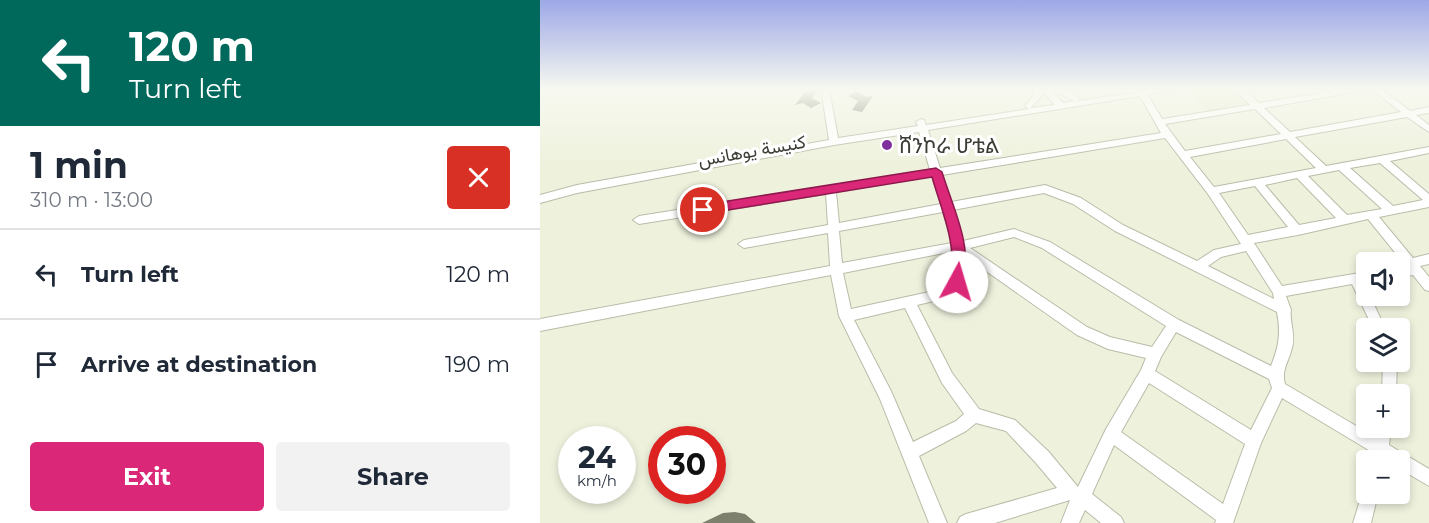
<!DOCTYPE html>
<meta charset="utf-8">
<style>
body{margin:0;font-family:Montserrat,Vazirmatn,"Noto Sans Ethiopic",sans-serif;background:#f2f2f3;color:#1f2937;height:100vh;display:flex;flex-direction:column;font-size:22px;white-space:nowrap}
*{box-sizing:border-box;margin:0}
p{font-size:20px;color:#747a83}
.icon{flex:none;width:33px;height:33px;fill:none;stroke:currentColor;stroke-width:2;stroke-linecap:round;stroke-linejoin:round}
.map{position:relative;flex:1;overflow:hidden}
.details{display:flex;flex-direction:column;background:#fff;width:540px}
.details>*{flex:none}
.banner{background:#00695c;color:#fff;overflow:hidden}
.controls{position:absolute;left:816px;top:252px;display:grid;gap:12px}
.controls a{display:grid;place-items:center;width:54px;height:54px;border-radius:6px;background:#fff;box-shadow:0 3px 9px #0003;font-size:30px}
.speed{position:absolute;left:18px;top:426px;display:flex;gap:12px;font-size:30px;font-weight:700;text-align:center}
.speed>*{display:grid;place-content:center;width:78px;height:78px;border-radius:50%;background:#fff;box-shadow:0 3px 9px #0003;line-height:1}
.speed small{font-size:15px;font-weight:400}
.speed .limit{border:9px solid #d22;background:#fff;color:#111}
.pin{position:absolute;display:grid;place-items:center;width:51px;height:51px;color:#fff;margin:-26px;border:3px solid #fff;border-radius:50%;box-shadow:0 2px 6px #0007}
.me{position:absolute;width:66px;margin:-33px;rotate:6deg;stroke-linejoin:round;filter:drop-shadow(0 0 4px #0008)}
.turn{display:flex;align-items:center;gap:21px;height:126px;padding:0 30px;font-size:27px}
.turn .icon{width:78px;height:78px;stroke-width:2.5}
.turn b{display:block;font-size:42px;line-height:51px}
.round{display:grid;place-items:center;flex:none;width:63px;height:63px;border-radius:6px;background:#f2f2f3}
.head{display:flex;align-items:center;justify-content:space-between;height:102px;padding:0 30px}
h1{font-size:36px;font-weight:700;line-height:45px}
.primary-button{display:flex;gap:12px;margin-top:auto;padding:12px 30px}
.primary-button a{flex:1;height:69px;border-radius:6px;background:#db2777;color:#fff;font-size:24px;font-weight:700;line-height:69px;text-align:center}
.primary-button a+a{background:#f2f2f3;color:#1f2937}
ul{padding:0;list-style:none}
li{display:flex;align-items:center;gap:18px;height:90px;padding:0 30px;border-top:2px solid #e0e1e3}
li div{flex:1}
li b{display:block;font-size:22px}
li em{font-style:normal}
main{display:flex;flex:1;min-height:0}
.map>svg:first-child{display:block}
.built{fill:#e4e8cc}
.building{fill:#7d806d}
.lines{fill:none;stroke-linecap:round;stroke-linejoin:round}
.minor-casing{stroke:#b9bca8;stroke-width:2}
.minor{fill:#fff;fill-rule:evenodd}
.route{fill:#db2777;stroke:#8e194d;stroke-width:1.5}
.poi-dot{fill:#7f2e9e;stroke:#fff;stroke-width:2}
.labels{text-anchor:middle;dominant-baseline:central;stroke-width:6;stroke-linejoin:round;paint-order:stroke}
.far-street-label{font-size:18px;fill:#3c3d35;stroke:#fff}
.poi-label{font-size:21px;fill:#3c3d35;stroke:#fff;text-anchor:start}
</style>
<main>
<section class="details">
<div class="banner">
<div class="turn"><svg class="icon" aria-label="left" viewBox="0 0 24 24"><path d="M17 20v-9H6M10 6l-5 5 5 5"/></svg><div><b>120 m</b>Turn left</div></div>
</div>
<div class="head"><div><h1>1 min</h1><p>310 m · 13:00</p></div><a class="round" style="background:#d93025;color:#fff"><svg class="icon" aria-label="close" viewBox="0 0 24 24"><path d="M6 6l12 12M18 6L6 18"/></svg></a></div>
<ul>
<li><svg class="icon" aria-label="left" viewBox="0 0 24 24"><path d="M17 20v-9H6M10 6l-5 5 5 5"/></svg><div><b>Turn left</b></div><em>120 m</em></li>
<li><svg class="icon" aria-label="arrive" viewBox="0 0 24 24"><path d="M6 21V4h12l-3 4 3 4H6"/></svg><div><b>Arrive at destination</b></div><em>190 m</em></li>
</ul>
<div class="primary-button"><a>Exit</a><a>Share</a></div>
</section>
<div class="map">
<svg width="889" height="523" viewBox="0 0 889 523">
<rect width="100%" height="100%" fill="#eef2dd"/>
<path class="built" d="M647,89h48l17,16 -44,7z"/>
<path class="building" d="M267,89l11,1 -6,8 9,5 -10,5 -8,-5 -8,2z
M316,91l10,6 7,-1 -11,16 -10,-2 6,-9 -10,-5z
M195,512l10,2 11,9h-54l21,-10z"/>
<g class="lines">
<g class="minor-casing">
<path id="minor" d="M281,89h8l9,49 80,-12 -2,-4 5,-3 3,1 2,5 103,-16 -4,-3 8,-10 1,-7h16l13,14 11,-2 -22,-12h11l15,8v4l60,-9 -1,-3h38l-27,6 14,24 88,-14 -15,-16h9l15,14 88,-14h23l-106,19 26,24 111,-20 -30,-23h10l29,22 19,-4v6l-13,2 13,10v7l-22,-15 -112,20 31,29 103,-19v6l-39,8 39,33v13l-50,10 34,41 16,-4v10l-9,2 9,11v14l-4,-1 -12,-15 -13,2v-10l6,-1 -38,-47 -70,16 -44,8 28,43 84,-14v10h-3l3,7v7h4l15,32h-12l-21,-44 -66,12 5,14c-2,11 5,24 1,38 -3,13 -11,22 -7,36l90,53 2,-9h14l-2,17 40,24v17l-29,-17v-9h-30l2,-8 -90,-54 -21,45 -28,80h-18l1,-3 -102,-75 -22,49 29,23 3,6h-23l-16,-13 -6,13h-18l9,-23 -75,23h-38l3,-6 6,-3 91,-26 -21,-25 -30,-32 -30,-8 -10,8 -47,25 28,67h-18l-49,-124 -41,-83 -8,-41 -291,56v-12l290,-53 -2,-33 -84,15 -6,-4 6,-4 84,-15 -2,-31 -187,30 -6,-4 6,-4 291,-46 -11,-38 -85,13 -257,48 -37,10v-8l37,-10 252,-45zM502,91l13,14 -25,3 11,-11zM600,96l21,37 -221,35 -12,-38zM715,109l26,25 -96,17 -20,-27zM625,138l43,56 33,50 -27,6 -17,11 -74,-36 -42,-27 -36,-13 -94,17 -9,-27zM746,139l30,29 -102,19 -24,-30zM840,163l43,37 -30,6 -43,-38zM799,170l43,39 -35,6 -39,-39zM392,176l9,28 -102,19 -3,-31zM757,178l39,40 -37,7 -34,-40zM715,186l33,41 -40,8 -29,-42zM504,193l29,11 42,27 162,81c4,21 2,34 -6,54l-92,-46 -129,-78 -36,-13 -51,12 -10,-31zM403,212l9,31 -110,20 -3,-32zM474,237l28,11 124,78 -14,21 -42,-10 -23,-10 -117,-79zM414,251l-1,20 -10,18 -92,20 -8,-36zM706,251l27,42 1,6 -66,-33 13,-9zM426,257l111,78 31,14 38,9 -5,12 -35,59 -28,58 -30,-36 -33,-31 -36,-11 -27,-36 -35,-68 34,-8 12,-20zM365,308l37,75 22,31 -8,7 -43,21 -22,-51 -37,-71zM636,332l93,47 3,9 -21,42 -96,-59 6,-14zM609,383l96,61 -22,60 -102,-72z
M843,362h14l-1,32h-14z
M826,487v7h12l-7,29h-18l9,-29z"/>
</g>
<use href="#minor" class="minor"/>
</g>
<linearGradient id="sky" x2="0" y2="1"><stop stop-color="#9da8e7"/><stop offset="0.55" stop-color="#f7f9f0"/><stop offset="1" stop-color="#f7f9f0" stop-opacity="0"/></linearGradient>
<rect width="889" height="163" fill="url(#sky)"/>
<path class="route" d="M396,168l6,4c11,36 30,72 22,110l-7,6 -7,-6c8,-36 -8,-70 -18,-105l-229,37 -6,-4 6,-5z"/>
<circle class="poi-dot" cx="347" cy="145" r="6"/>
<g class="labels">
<g class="far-street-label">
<text transform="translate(212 151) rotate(-10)">كنيسة يوهانس</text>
</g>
<g class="poi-label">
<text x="359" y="145">ሸንኮራ ሆቴል</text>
</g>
</g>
</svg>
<div class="controls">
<a><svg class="icon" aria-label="sound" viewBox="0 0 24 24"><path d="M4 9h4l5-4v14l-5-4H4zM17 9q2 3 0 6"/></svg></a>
<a><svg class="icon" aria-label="layers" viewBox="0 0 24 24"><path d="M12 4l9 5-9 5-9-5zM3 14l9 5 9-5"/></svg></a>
<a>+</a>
<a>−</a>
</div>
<div class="speed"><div>24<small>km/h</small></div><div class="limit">30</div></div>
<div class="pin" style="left:163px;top:210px;background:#d93025"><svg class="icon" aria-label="arrive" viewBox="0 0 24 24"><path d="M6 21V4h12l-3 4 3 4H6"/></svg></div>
<svg class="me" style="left:417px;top:282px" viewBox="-20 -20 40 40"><circle r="19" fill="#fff"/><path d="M0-13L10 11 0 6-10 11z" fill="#db2777"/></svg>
</div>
</main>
